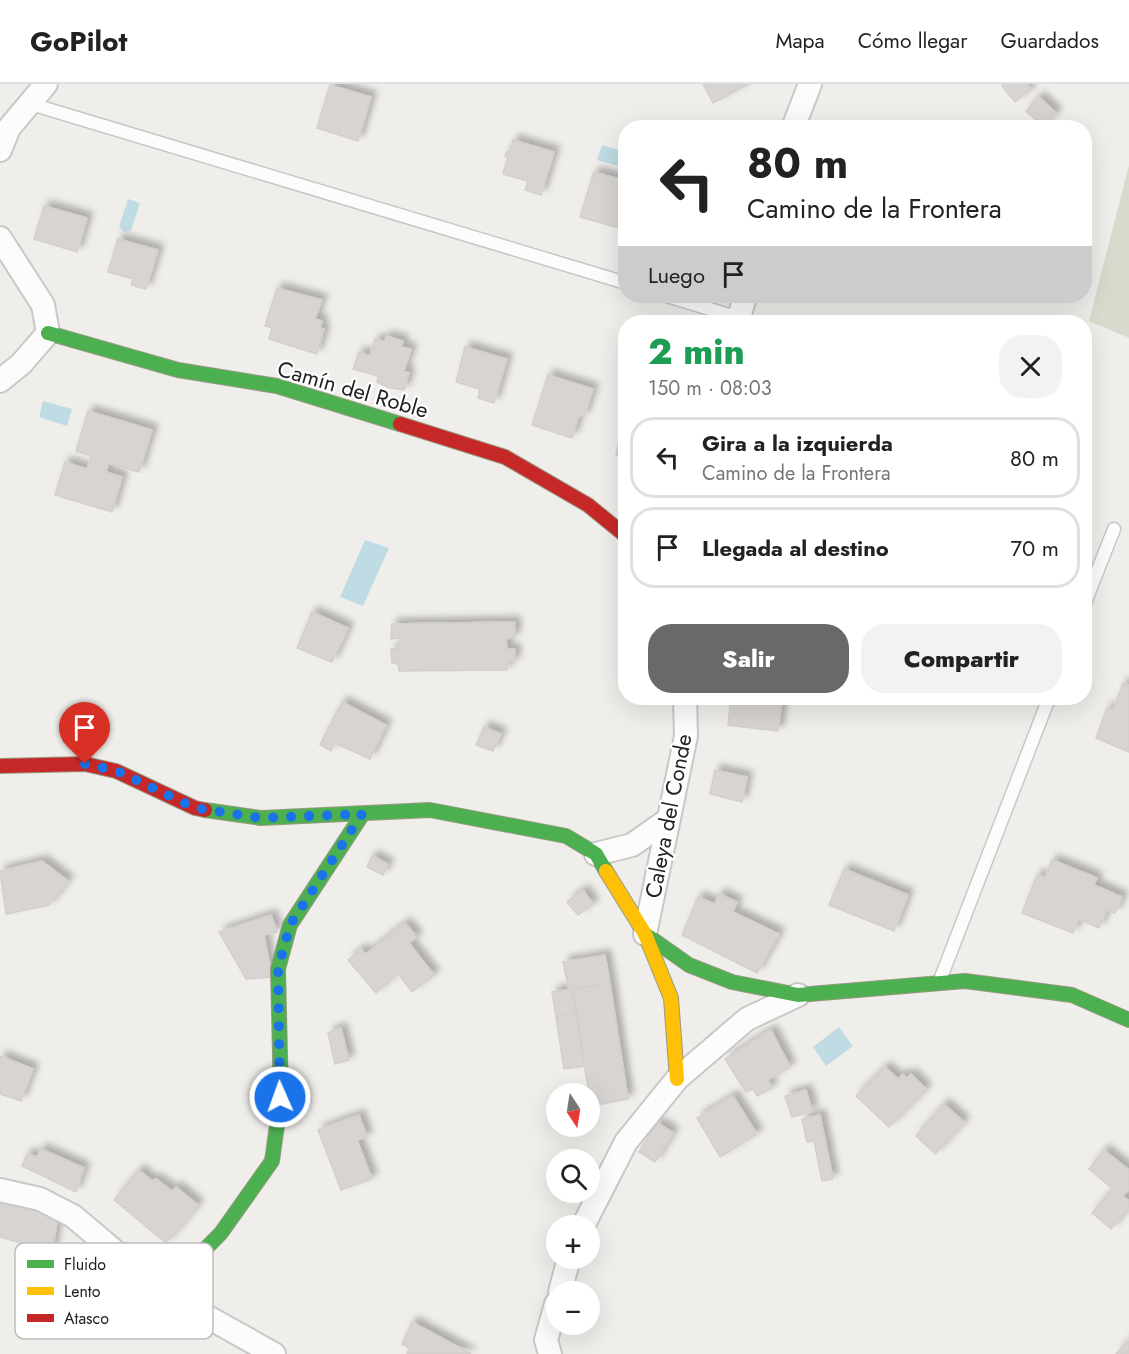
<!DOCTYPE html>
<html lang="es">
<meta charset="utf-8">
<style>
body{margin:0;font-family:Jost,sans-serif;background:#f2f2f2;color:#222;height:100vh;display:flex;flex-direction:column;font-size:22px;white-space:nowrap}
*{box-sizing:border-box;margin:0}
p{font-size:20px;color:#767676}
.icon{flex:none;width:33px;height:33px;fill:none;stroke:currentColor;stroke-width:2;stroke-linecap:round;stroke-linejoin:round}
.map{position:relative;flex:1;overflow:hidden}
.panel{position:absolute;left:618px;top:231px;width:474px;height:390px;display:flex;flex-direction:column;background:#fff;border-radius:24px;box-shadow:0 6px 24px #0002}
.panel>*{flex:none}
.banner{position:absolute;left:618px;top:36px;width:474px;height:183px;border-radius:24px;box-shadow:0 6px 24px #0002;background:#fff;color:#222;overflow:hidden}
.needle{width:39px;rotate:168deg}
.fabs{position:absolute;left:546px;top:999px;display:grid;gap:12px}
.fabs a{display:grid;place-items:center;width:54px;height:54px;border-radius:50%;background:#fff;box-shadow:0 6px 24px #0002;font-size:30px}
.pin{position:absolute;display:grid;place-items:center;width:51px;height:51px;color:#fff;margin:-62px -26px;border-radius:50% 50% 50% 0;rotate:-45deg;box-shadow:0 0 6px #0007}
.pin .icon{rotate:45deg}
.me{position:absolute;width:66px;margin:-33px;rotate:358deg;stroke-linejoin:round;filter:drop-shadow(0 0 4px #0008)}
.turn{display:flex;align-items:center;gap:21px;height:126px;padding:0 30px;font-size:27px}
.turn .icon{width:78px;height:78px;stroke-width:2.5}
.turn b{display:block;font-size:42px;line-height:51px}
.then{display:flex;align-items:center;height:57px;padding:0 30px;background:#0003;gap:12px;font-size:22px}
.round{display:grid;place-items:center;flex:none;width:63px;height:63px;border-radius:24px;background:#f2f2f2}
.overview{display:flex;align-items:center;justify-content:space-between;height:102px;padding:0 30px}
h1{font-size:36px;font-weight:800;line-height:45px;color:#1e9e55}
.action{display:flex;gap:12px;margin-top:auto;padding:12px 30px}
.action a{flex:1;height:69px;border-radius:24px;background:#6a6968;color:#fff;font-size:24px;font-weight:800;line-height:69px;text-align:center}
.action a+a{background:#f2f2f2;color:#222}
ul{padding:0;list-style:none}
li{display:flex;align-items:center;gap:18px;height:81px;margin:0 12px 9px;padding:0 18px;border:3px solid #e0e0e0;border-radius:24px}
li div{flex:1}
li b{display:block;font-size:22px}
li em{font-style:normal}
header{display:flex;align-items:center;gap:36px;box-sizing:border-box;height:84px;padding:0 30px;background:#fff;border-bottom:2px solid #e0e0e0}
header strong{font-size:28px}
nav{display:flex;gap:33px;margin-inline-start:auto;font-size:21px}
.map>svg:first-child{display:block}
.construction{fill:#d9d9cd}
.water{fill:#bfdbe3}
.building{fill:#d7d4d2;stroke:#d3d0cc;stroke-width:1.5;filter:url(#shadow)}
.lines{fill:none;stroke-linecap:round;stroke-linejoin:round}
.lane-casing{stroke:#c9c8c7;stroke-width:15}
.street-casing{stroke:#c9c8c7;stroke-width:26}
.fast-casing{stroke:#999a82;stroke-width:16}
.slow-casing{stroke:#999a82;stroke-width:16}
.jam-casing{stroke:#999a82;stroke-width:16}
.lane{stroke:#fdfcfc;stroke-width:12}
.street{stroke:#fdfcfc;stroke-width:22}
.fast{stroke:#4caf50;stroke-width:14}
.slow{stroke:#ffc107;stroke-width:14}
.jam{stroke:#c62828;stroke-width:14}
.route{stroke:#1a73e8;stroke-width:10;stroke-dasharray:0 18}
.labels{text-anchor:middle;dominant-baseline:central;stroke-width:4.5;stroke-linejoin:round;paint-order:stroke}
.street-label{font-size:22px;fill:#222;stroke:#fff}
.key{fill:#fff;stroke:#bdbdbd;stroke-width:1.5}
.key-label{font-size:16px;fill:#222}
</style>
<header>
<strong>GoPilot</strong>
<nav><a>Mapa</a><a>Cómo llegar</a><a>Guardados</a></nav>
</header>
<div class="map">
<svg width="1129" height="1270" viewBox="0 0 1129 1270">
<defs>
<filter id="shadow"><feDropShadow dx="5.5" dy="-5.5" stdDeviation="3" flood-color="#0004"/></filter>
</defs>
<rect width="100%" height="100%" fill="#f0eeeb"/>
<path class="construction" d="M1129,81v173l-40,-17z"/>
<path class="water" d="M602,61l23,7v16l-28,-8z
M128,115l12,4 -9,27 -7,2 -5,-5z
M43,317l29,8 -5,17 -28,-9z
M365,456l24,8 -26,58 -23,-9z
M839,943l14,19 -27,20 -13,-19z"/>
<path class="building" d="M703,0h46l-36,19z
M1004,0h23l4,5 -16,13 -13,-16z
M330,1l41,12 -13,44 -41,-13z
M1039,13l17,16 -13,14 -17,-16z
M513,56l41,12 -13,43 -16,-5 3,-9 -25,-7 5,-17 -3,-1 2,-5 2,1z
M594,88l32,9v49l-46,-13z
M44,122l43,12 -10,34 -43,-13z
M118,155l40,11 -12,39 -15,-4 2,-6 -25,-7z
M277,204l45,12 -7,19 7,2 -2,7 4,1 -7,25 -48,-15 3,-11 -7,-2z
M386,252l17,5 -2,6 10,2 -7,22 5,2 -5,17 -14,-2 -13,-6 1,-6 -25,-7 6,-17 11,4 5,-17 10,3z
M465,263l42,12 -13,44 -16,-5 2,-9 -24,-7z
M548,291l45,14 -9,28 -5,-2 -7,23 -40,-13z
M88,327l64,19 -13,42 -30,-9 -3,9 16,5 -10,35 -57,-17 10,-33 22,7 4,-13 -15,-5z
M626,330v43l-10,-2z
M312,528l36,16 -16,34 -35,-14z
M515,538v15l-9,2 1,10h8v13h-7l-1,8 -108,1 -1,-7 -6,-1 -1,-14 9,-1 -1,-10 -8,1 1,-15z
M1123,599l6,3v66l-33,-14 11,-30 6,2z
M731,614h41l10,3 -4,30 -50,-6z
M342,618l44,23 -16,34 -35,-16 -4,8 -11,-6z
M484,643l17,7 -8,17 -17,-6z
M715,686l32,7 -5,25 -32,-8z
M372,772l16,8 -5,11 -16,-8z
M1052,776l45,18 -3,7 28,12 -7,16 -8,-3 -8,18 -20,-9 -6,14 -51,-20 15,-38 8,3z
M42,777l26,20 -19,24 -43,9 -6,-43z
M844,785l64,26 -14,36 -65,-26z
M583,806l10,14 -15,11 -11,-13z
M719,810l18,8 -4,10 46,22 -22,39 -75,-38 16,-38 17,7z
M271,831l6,17 -13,3 8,42 -26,2 -27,-47z
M405,839l12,14 -8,6 25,32 -22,17 -14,-19 -22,20 -28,-33 13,-11 5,5z
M605,871l5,28 -41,7 -6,-28z
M610,899l18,116 -37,7 -19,-117z
M572,905l5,24 -21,4 -4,-25z
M577,929l8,53 -21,3 -8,-52z
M341,944l8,32 -14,4 -7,-31z
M771,946l19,37 -22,13 4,8 -15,8 -4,-7 -7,3 -21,-33z
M0,972l33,13 -12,32 -21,-7z
M885,983l13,12 5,-5 4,4 4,-4 15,15 -37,38 -33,-31z
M806,1006l6,21 -20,6 -7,-21z
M733,1012l24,38 -37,23 -23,-39z
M944,1020l20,18 -29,32 -19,-18z
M359,1031l8,22 -10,3 15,39 -31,11 -23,-60z
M820,1031l13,64 -11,2 -8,-40 -7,1 -5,-23z
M657,1038l16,11 -18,29 -16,-10z
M41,1065l43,19 -8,24 -54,-26 5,-12 10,3z
M1104,1066l25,20v19l-6,7 6,5v6l-18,22 -19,-16 21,-24 -24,-20z
M139,1086l13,11 4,-2 16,12 4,-4 22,18 -32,38 -52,-43z
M0,1111l58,22 -6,35 -52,-15z
M412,1238l59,32h-64l2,-6 -7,-4z
M1128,1257l1,13h-13z"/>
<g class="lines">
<g class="lane-casing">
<path id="lane" d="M31,20l595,179
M667,212l72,22
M1084,521l30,-76
M940,896l109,-282"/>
</g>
<g class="street-casing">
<path id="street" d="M793,44l17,-44
M0,66l9,-22 37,-44
M0,154l43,67 5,28 -27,31 -21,17
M738,238l7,-26
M596,770l36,-9 37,-26
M645,850l41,-198 -1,-38
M0,1106l40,9 33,17 90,76 111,62
M583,1142l43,-84 51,-63 70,-60 51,-24
M560,1208l9,-34
M550,1270l-4,-14 10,-36"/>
</g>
<g class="fast-casing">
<path id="fast" d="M48,249l130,37 99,16 123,38
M205,726l56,8 169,-8 136,26 30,18 10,17
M645,850l44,31 43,17 66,13 167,-14 107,14 57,25
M163,1208l58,-59 51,-72 9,-64 -3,-128 12,-44 72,-110"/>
</g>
<g class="slow-casing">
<path id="slow" d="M606,787l39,63 26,64 6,81"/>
</g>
<g class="jam-casing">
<path id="jam" d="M400,340l105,33 83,48 38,31
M0,682l85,-2 31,7 79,37 10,2"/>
</g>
<use href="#lane" class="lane"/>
<use href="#street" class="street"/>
<use href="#fast" class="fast"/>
<use href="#slow" class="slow"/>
<use href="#jam" class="jam"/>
</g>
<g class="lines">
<path class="route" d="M85,680l32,7 78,37 66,10 101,-4 -72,111 -12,44 2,128"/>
</g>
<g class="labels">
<g class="street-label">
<text transform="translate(353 305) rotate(16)">Camín del Roble</text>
<text transform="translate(668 732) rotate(-79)">Caleya del Conde</text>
</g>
</g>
<rect x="15" y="1159" width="198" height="96" rx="9" class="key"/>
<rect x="27" y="1176" width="27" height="8" fill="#4caf50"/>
<rect x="27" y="1203" width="27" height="8" fill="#ffc107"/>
<rect x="27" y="1230" width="27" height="8" fill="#c62828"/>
<g class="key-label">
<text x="64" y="1186">Fluido</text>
<text x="64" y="1213">Lento</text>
<text x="64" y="1240">Atasco</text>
</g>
</svg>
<div class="fabs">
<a><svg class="needle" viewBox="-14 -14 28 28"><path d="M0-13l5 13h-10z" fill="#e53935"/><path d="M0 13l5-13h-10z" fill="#767676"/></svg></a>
<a><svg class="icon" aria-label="search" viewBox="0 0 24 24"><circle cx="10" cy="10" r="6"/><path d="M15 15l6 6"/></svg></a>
<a>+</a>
<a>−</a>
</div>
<div class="pin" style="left:85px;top:680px;background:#d93025"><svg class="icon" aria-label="arrive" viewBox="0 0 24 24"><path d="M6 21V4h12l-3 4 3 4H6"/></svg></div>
<svg class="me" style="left:280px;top:1013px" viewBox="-20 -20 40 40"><circle r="17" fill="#1a73e8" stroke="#fff" stroke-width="3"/><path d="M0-11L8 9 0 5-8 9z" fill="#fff"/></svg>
<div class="banner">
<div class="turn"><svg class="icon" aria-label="left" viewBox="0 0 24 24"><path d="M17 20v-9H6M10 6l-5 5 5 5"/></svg><div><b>80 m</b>Camino de la Frontera</div></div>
<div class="then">Luego<svg class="icon" aria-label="arrive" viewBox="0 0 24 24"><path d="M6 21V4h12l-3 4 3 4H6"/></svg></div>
</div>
<section class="panel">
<div class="overview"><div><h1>2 min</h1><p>150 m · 08:03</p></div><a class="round"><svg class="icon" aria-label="close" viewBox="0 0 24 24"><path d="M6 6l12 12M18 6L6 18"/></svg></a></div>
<ul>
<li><svg class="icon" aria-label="left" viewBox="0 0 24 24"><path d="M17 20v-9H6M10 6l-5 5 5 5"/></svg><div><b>Gira a la izquierda</b><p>Camino de la Frontera</p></div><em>80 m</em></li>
<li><svg class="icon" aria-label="arrive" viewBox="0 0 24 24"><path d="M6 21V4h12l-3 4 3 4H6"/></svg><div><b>Llegada al destino</b></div><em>70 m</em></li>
</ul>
<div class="action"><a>Salir</a><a>Compartir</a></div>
</section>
</div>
